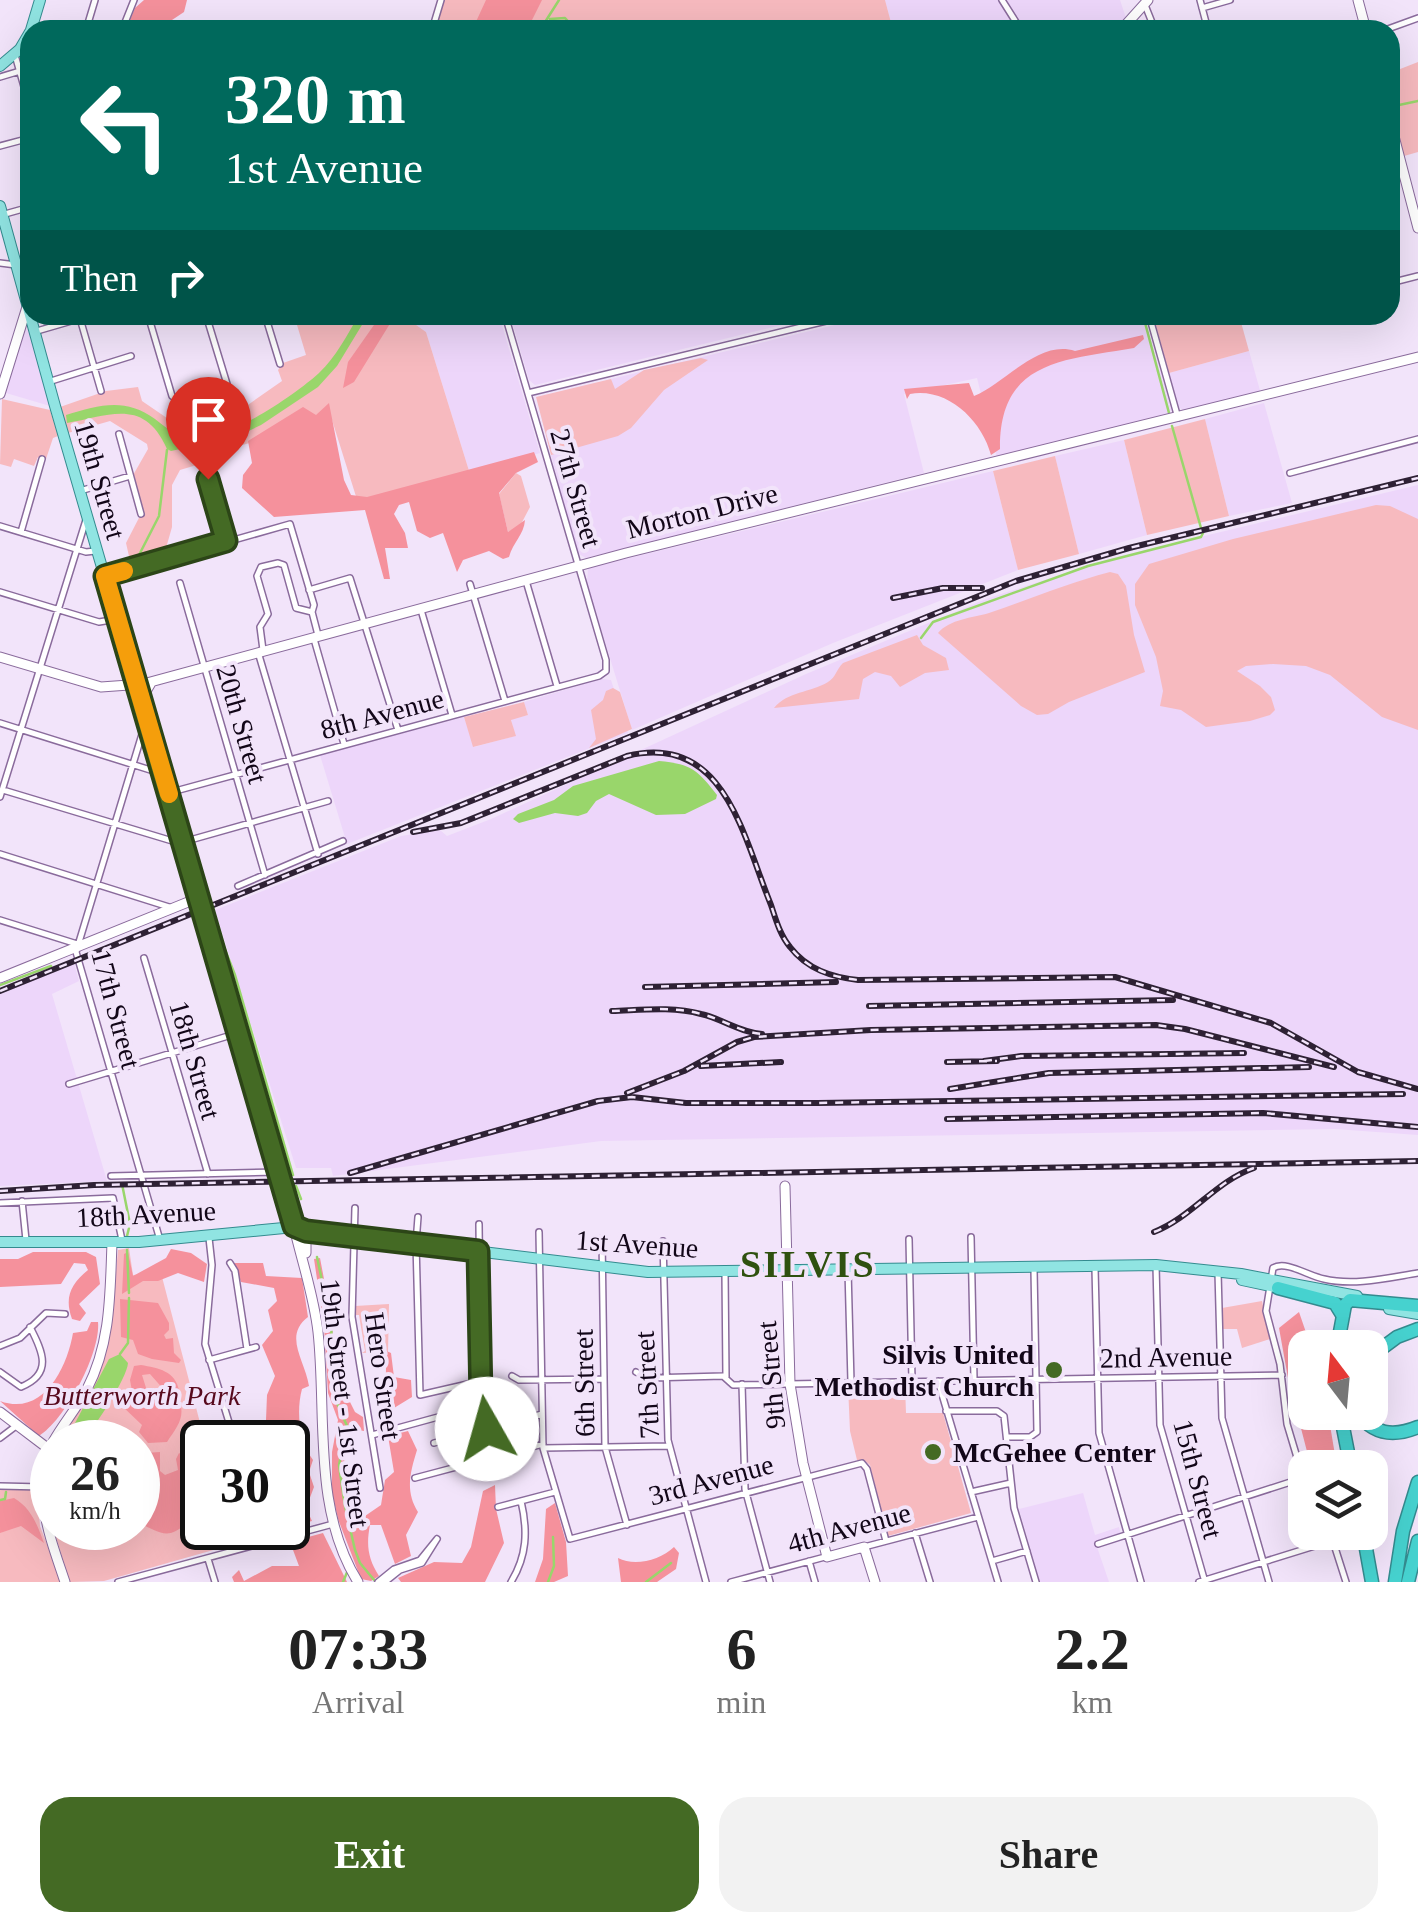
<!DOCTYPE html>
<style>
body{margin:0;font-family:Georgia,serif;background:#f2f2f2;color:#222;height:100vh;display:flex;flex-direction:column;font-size:38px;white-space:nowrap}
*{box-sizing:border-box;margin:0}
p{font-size:32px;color:#767676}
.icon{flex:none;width:55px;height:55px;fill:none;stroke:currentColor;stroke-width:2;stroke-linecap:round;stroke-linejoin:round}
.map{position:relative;height:1582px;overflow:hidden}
.drawer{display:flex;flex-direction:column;background:#fff;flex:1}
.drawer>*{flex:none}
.hud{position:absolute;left:20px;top:20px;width:1380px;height:305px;border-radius:30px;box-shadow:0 10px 40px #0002;background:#00695c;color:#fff;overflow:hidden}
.needle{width:65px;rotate:344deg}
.controls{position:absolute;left:1288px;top:1330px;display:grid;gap:20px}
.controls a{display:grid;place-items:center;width:100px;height:100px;border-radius:20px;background:#fff;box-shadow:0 10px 40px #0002;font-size:50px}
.speed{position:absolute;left:30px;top:1420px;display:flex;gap:20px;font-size:50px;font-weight:700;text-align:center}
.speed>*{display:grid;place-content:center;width:130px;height:130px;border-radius:50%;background:#fff;box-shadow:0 10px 40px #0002;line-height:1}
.speed small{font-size:25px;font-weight:400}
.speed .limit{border:5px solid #111;border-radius:15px;background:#fff;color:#111}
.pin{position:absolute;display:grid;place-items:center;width:85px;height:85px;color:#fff;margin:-102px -42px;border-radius:50% 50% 50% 0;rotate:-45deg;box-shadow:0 0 10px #0007}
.pin .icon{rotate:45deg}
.me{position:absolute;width:110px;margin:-55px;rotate:353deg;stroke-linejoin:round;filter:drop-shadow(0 0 8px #0008)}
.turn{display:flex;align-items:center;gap:35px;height:210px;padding:0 40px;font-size:45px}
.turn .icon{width:130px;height:130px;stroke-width:2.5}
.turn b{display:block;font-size:70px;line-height:85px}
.then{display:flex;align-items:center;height:95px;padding:0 40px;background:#0003;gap:20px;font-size:38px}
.eta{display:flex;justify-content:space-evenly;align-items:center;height:170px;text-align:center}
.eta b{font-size:60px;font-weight:700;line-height:70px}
.primary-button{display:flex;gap:20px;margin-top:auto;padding:20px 40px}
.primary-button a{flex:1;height:115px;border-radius:30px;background:#446a24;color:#fff;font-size:40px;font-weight:700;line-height:115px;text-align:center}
.primary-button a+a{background:#f2f2f2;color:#222}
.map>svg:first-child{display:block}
.built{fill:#edd6fa}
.green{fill:#f7babf}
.forest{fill:#f5919c}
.water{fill:#99d66b}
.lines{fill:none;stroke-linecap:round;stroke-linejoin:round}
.stream{stroke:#99d66b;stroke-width:2.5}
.street-casing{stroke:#8a6b9c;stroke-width:8}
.secondary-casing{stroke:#8a6b9c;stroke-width:11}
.primary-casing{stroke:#348b8f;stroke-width:12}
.highway-casing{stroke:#348b8f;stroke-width:15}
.street{stroke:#fff;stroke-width:5}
.secondary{stroke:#fff;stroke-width:9}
.primary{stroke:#90e4e2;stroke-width:10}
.highway{stroke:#46d2cf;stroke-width:12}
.rail-casing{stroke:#2e2134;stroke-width:6}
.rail{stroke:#f2e4fa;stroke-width:2.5;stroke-dasharray:8;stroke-linecap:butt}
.route-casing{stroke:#2c4517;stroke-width:25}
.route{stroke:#446a24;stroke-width:18}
.slow{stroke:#f59e0b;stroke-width:18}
.poi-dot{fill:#446a24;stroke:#f2e4fa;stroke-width:4}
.labels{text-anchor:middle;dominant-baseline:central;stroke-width:8;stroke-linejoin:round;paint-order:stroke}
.street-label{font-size:28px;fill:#120618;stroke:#f2e4fa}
.poi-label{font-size:28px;font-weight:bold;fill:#120618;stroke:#f2e4fa;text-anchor:end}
.park-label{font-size:28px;font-style:italic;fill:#580a1e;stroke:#f2e4fa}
.district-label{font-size:38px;font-weight:bold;letter-spacing:2.5px;fill:#2f510f;stroke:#f2e4fa}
</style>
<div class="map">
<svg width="1418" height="1582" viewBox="0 0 1418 1582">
<rect width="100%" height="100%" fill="#f2e4fa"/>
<path class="built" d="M885,0h235l6,18 -10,12h-223z
M402,315h97l41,138 -70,21 -44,-142z
M510,315h313l-288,70 -6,-5z
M876,315h268l27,94 -3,8 -171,41 -20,-80 -73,16 20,79 -338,85 -9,-5 -26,-98 74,-26 -14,-50z
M28,329l22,77 -44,-13 18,-63z
M1249,351l12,43 -75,19 -7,-6 -10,-34z
M1264,403l28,100 -63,13 -24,-97z
M1124,440l23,95 -68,19 -24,-98z
M993,471l25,99 -185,73 -201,87 -45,-147 1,-15z
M1418,485v650l-83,-6 -734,12 -268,35 -2,-8h-35l-81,-258 186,-74 39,-6 7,6 44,-17 315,-145 180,-75 126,-41z
M601,679l10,1 17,53 -281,111 -27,-89 144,-38 10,30 41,-11 -4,-17 17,-4 -4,-13z
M74,963l5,18 -27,13 55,187 -107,5v-193z
M1083,1493l12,42 24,-8 2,9 -25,8 13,38h-69l-21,-73z"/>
<path class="green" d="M443,0h442l8,30h-459z
M1418,62v90l-14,4 -14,-56v-27z
M294,315h108l24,17 44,142 -111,32 -27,-86 -133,37 1,7 -20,6 -8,15v42l-8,28 -33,10 -5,-22 16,-31 -10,-35 16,-28 -1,-5 -37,-23 -42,12 -8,-26 46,-16 32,-4 4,14 41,28 49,-13 50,-35 -4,-11 5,-7 23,-8z
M1153,315h86l10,36 -80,22z
M701,358l7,2 -44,30 -33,38 -13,8 -67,19 -15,-58 75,-18 4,10 29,-19z
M2,399l48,11 8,26 -5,2 -7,21 -8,-2 -4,9 -20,-7 -3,8 -11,-3z
M1205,419l24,97 -82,19 -23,-95z
M1055,456l24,98 -61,16 -25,-99z
M516,473l5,3 9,31 -10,19 -12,6 -9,-38z
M1376,505l14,1 28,13v211l-36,-13 -52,-42 -24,-9 -33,-2 -27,2 -9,5 23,15 11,11 4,13 -5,5 -20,6 -44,6 -25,-17 -21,-4 3,-15 -7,-34 -21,-52v-21l14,-20 84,-25z
M1110,572l8,2 8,12 8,49 11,37 -76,30 -21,12 -11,1 -16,-9 -83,-73c12,-14 34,-15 51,-20 41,-14 79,-30 121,-41z
M917,635l6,10 23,13 3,12 -24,3 -25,14 -9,-11 -16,-4 -12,7 -4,20 -85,9c14,-17 36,-15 54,-26 8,-5 8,-12 15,-19z
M613,688l7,4 12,37 -43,19 7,-9 -5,-29 12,-10 3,-9z
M524,702l4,13 -17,5 5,16 -43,11 -9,-30z
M129,1248l4,27 28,-2 44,169 -3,86h25l4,17 -127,36 -34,1 -17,-54h85v-86h-80l44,-81 9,-33 7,-78z
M1262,1301l8,38 -28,9 -5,-19h-15v-21z
M389,1304l-1,48 -26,1 3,-2 -6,-36h-5l1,-9z
M905,1385l1,28h37l28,100 -83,23 -18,-71 -6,-5h-7l-7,-29 -2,-45z
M0,1489l37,1 3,36 21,56h-61z"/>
<path class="forest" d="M144,0h43l-3,12 -27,18h-31l9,-22z
M486,0h56l-15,30h-61l8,-4z
M381,315h8l2,7 -37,60 -11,6 5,-26z
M1143,335l1,4 -10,9c-70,12 -135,12 -134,101l-9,6c-9,-34 -43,-68 -81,-61l-3,5 -3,-10 65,-6 5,13c30,-12 65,-57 101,-45z
M329,403l15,77 7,15 16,2 167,-45 4,10 -22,11 -17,20 9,39 17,-12c-1,15 -12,22 -16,37l-6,2 -14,-8 -26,9 -6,12 -14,-39 -13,5 -13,-7 -8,-29 -10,3 -5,9 11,19 3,15h-23l5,31h-6l-19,-69 -91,7 -32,-29 1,-13 9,-12 -4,-22 55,-34 13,8z
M171,1249l20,4 16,11 -3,18 -26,-9 -20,8h-15l-21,13 2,-40 4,-2 5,24 33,-18z
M33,1252h53l10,5 4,27 -21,20 7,9 -6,8 -8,-2c-8,-22 -1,-35 16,-49l-3,-6 -11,-1 -13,21 -61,3v-28h18z
M320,1258l12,63 3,51 20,40 8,5 1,14 -12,-2 -8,29 5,43 8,3 8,12 16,-11 4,-25 9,-8 -6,-36 20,-5 9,19c-7,23 -12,41 1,62l-12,23 5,21 -16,8 -14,-39h-11c-4,20 -2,34 9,51l-8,5 -10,-2 -23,-60 -6,-27v-40l6,-32 -10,-27 -4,-67 -10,-67z
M234,1263h29l3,13 36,2 6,39c-25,19 -3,43 1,69l-7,3c-6,22 -3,53 11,71l-4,12 5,15 -8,21 6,13 -30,8 6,-1v-86h-9l-2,-5 5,-7 -16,-10 1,-25 8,-19 -13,-31 11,-14 -5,-21 9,-9 -3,-13 -33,-6z
M120,1299l38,4 11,20v7l-5,5 2,4 7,-1 1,15 7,7 -2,3 -27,-4 -14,-5 -5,-14 -12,-3z
M1299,1312l12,35 -6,1v64l23,1 9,54h-26l-23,-89 -9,-50z
M91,1322h7c3,31 -33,98 -59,114l-39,-35c43,16 67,-33 73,-68l14,-2z
M382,1349l9,4 3,24 17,3 1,17 -18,11v17l-9,3 1,-61 -9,-12z
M141,1365c17,3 35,6 38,26h-14l-15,-17 -8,1 5,16 32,9c7,17 -2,27 -12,42l-19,1 -9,-11 3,-7 -21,-20 1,-6 10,-8 -2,-11 4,-14z
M138,1447l6,6 16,-1v19l5,4 13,-5 -2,-11 3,-6c12,8 23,19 21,35l-15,7v29c-18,18 -28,6 -47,-1z
M495,1485l1,24 8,34 -19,39h-84l-3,-4 36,-16 28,1 9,-16 12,-56z
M14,1498c17,10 23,26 30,45l-23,-17 -21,7v-32z
M555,1503l11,39 2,34 -14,6h-19l8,-23 3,-50z
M323,1533l24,49h-113l-2,-5 7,-7 5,11 28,-15h27l-9,-24z
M674,1547l5,6 -3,16 -19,13h-36l-3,-24c17,9 42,2 56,-11z"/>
<path class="water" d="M359,315h9l-31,51 -19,21 -57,38 -25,12 -65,14 -4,-2c-23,-52 -58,-33 -100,-26l-1,-8c33,-10 59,-18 89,4 10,8 21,17 34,20 33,6 106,-44 130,-66 17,-16 28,-38 40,-58z
M659,761c32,3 38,8 58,34l-1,4 -31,15 -29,1 -47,-21 -13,7 -9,12 -9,3 -23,-3 -36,10 -6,-4 5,-5 36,-14 19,-14z
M120,1354l8,9c-1,15 -32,62 -43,75l-9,-1 -2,-12 35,-66z"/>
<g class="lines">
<path class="stream" d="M550,19l15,-1 11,12
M540,30l19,-30
M1399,105l19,-4
M1143,315l26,98
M1172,426l29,102
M138,557l21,-41 8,-66
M921,638l12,-16 155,-56 113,-29 2,-4
M206,901l29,74 58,200
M0,985l51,-19
M122,1184l8,40 -3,12
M296,1186l5,13
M127,1250l2,43
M317,1257l14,66 3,73 13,30 -8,39 6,41 10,44 5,13 15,18
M120,1354l8,-11 1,-45
M0,1500l5,-1 1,-7
M343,1582l5,-12
M548,1582l6,-16 -1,-29
M646,1582l25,-19"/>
<g class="street-casing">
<path id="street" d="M1002,0l19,30
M1200,0l8,30
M1145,5l10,25
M1202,8l28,-8
M86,30l9,-30
M122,30l12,-30
M432,30l9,-30
M1385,30l33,-12
M15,55l15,53
M0,77l30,-9
M0,146l30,-8
M5,214l25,-7
M0,263l16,2
M1390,283l28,-7
M79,315l22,76
M148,315l24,81 5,3 50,-15 -21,-69
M265,315l15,49
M1149,315l29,103
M1246,321l21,-6
M37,331l55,-16
M48,382l83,-26
M528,393l323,-78
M119,434l22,80
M1290,473l128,-34
M208,479l17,62
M80,491l50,-15
M0,526l86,26 9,-1
M21,532l21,-73
M107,576l183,-52 24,81 -2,7 6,23
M526,581l31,105
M180,583l85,292
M470,584l35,117
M309,590l41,-12 48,152
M0,592l99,30 18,-3
M421,610l31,105
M314,639l30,105
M263,650l-3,-23 8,-13 -11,-38 4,-9 17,-4 6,2 12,43 16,4
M258,652l60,202
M0,723l160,50
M143,731l-67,221 84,288
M3,790l176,53
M168,793l431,-117 7,-5v-11l-101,-345
M0,797l86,-277
M183,842l145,-41
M0,854l169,53
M238,886l105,-45
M0,920l77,24
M144,958l64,216
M69,1084l169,-51
M111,1176l167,-4
M22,1201l4,39
M0,1203l113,-5 9,42
M355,1208l-3,109 28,171
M418,1217l-2,26 4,152 61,-14
M479,1224l2,173 6,32
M539,1232l4,216 27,91 292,-76 5,6 19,72
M971,1237l3,142
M209,1238l3,27 -7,79 30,98
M602,1238l3,209 22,78
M909,1239l3,142
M663,1241l5,199 38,142
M230,1263l5,8 12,78
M1156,1265l4,160 45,157
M1095,1268l4,165 42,149
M848,1270l3,112
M725,1272l1,105
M1218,1272l4,146 47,164
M0,1346l20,-8 26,-25 19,1
M209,1360l47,-13
M0,1372l21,15c32,-13 22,-35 9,-60
M636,1372l12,6 75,-2 10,9 549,-10
M512,1376l7,4 85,-1
M938,1381l60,201
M742,1384l3,105 25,93
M946,1411h51l7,5 10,92 22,74
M372,1435l110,-30
M1008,1437h22l7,-5 -3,-163
M0,1438l16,-12
M434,1443l108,-29
M543,1448l126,-2
M415,1478l128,-34
M1305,1484l-18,-60 -7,-60 -14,-53 7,-43c13,-8 35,8 51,11 30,7 63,-1 94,-6
M0,1486l42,1
M971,1492l40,-9
M498,1507l57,-15
M262,1528l5,16
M1330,1532l16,50
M915,1533l15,49
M1098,1544l205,-66
M864,1547l114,-30
M208,1559l7,23
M809,1561l6,21
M992,1561l35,-10
M118,1582l215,-58
M378,1582l16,-13 26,-9 17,-21
M385,1582l15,-12 22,-7 15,-24
M511,1582c16,-26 17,-51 10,-81
M731,1582l94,-25
M1199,1582l135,-42"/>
</g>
<g class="secondary-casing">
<path id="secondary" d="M1358,0l8,30
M1121,30l27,-30
M1390,121l28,107
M0,394l27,-87
M0,657l101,30 42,-3 483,-131 792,-196
M151,683l-6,10 11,51
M0,978l198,-80
M785,1186l5,198 13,79 24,94 37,-10 11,35
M294,1227c8,35 20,69 24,105 9,82 -6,177 40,250
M306,1253v-13l16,-7
M0,1412l50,38
M53,1442c10,-18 24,-34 34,-53 24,-46 23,-96 25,-146
M52,1444c-20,50 -3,90 13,138"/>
</g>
<g class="primary-casing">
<path id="primary" d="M31,30l9,-30
M0,66l20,-17 10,-17
M0,206l55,200 239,821
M0,1242h139l155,-15 40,7 314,38 508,-7 85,9 116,22
M1242,1280l42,9
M1389,1309l29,5"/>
</g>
<g class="highway-casing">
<path id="highway" d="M1278,1288l57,15 8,13
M1337,1348l8,-43 5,-5 68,6
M1370,1357l27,-20 21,-8
M1340,1412l11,56
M1357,1412c16,23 37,25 61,15
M1363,1532l9,50
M1395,1582l8,-51 15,-49
M1408,1582l10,-41"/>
</g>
<use href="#street" class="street"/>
<use href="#secondary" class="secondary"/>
<use href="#primary" class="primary"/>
<use href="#highway" class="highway"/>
<g class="rail-casing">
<path id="rail" d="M893,598l50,-10h39
M413,832l48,-9 166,-67c98,-24 116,81 144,149 5,15 9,30 19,42 17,22 41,30 68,33l257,-3 156,46 87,49 60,17
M645,987l191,-5
M0,991l1016,-410 113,-33 289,-70
M869,1006l304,-6
M612,1011c29,-1 61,-5 89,3 22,5 38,18 61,20
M984,1061l37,-5 223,-3
M947,1062l50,-1
M701,1066l80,-4
M950,1089l99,-16 260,-6
M627,1093l57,-22 53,-29 17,-5 117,-7 285,-5 29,4 149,38
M947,1119l316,-6 155,14
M350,1173l248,-72 34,-4 54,6h132l585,-9
M0,1191l94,-6 1324,-24
M1154,1232c38,-15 62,-51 100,-64"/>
</g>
<use href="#rail" class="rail"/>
</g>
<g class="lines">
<g class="route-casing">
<path id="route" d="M208,479l18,62 -121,35 189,650 12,5 172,20 3,146 6,32"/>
</g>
<use href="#route" class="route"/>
<path class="slow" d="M124,571l-19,5 64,218"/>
</g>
<g class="poi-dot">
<circle cx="1054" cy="1370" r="10"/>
<circle cx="933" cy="1452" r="10"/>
</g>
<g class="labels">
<g class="street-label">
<text transform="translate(100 480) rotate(74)">19th Street</text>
<text transform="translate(576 488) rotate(74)">27th Street</text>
<text transform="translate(702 511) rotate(-14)">Morton Drive</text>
<text transform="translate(382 714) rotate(-15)">8th Avenue</text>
<text transform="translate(242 724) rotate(74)">20th Street</text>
<text transform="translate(116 1009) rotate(75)">17th Street</text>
<text transform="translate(195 1060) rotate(74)">18th Street</text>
<text transform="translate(146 1214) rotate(-3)">18th Avenue</text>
<text transform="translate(637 1244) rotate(4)">1st Avenue</text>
<text transform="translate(1166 1357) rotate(-1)">2nd Avenue</text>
<text transform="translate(771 1375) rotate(-95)">9th Street</text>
<text transform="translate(383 1376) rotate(82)">Hero Street</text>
<text transform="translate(584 1383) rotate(-91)">6th Street</text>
<text transform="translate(647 1385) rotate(-93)">7th Street</text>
<text transform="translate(345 1403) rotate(83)">19th Street - 1st Street</text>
<text transform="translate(1198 1479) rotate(75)">15th Street</text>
<text transform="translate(711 1480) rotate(-15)">3rd Avenue</text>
<text transform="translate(849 1528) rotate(-15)">4th Avenue</text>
</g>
<g class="poi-label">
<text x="1034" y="1354">Silvis United<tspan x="1034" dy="32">Methodist Church</tspan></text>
<text x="953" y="1452" text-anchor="start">McGehee Center</text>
</g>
<g class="park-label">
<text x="142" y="1395">Butterworth Park</text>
</g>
<g class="district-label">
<text x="808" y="1264">SILVIS</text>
</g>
</g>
</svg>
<div class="controls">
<a><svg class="needle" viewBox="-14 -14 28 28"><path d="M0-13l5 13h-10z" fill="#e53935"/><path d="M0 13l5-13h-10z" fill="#767676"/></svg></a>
<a><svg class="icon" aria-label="layers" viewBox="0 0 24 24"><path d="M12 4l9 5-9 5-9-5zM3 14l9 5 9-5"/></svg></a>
</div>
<div class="speed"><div>26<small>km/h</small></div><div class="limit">30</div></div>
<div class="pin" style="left:208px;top:479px;background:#d93025"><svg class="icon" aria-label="arrive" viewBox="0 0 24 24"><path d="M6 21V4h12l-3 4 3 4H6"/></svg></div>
<svg class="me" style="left:487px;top:1429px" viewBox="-20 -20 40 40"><circle r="19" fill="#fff"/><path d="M0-13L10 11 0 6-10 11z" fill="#446a24"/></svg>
<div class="hud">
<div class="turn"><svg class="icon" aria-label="left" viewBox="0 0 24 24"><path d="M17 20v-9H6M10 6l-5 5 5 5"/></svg><div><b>320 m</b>1st Avenue</div></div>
<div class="then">Then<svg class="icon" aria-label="right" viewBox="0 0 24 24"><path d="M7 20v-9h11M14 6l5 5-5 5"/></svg></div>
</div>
</div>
<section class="drawer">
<div class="eta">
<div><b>07:33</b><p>Arrival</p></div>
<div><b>6</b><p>min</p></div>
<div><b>2.2</b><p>km</p></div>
</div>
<div class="primary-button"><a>Exit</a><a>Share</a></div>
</section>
